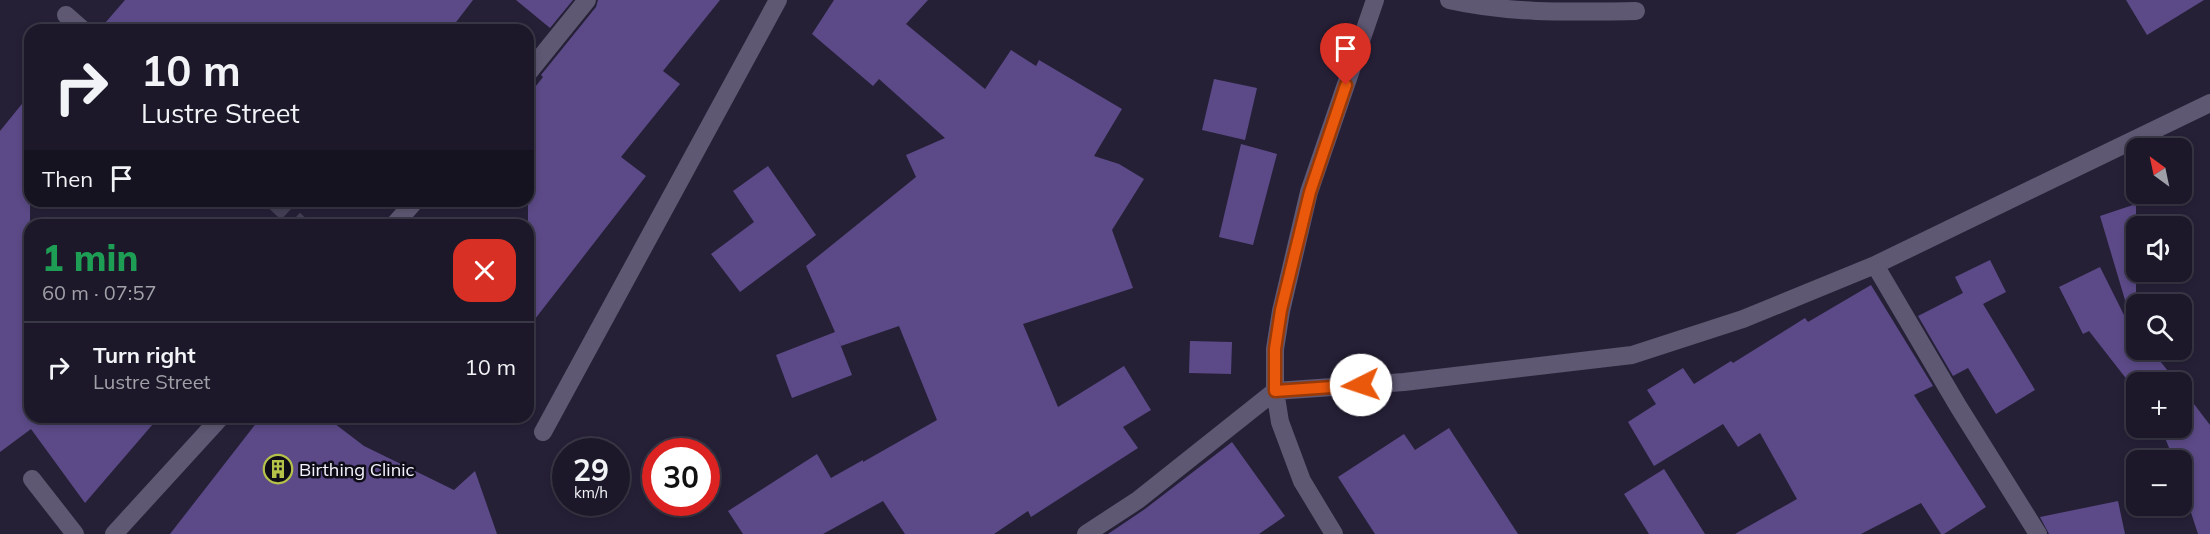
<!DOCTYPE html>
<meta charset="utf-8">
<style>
body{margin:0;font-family:Mulish,sans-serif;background:#292535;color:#f1f3f6;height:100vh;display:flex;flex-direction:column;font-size:22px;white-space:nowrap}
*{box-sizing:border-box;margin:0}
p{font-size:20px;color:#a0a0a8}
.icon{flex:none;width:33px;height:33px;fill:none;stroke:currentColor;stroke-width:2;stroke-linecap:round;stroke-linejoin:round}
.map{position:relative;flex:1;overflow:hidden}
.sheet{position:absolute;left:24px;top:219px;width:510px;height:204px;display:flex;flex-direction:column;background:#1c1829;border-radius:18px;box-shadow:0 3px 9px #0003,0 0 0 2px #3a3746}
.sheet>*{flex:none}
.top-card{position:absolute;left:24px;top:24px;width:510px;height:183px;border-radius:18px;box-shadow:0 3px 9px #0003,0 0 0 2px #3a3746;background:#1c1829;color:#f1f3f6;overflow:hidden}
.needle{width:39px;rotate:327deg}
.tools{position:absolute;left:2126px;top:138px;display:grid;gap:12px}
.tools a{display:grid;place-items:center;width:66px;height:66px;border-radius:12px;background:#1c1829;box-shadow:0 3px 9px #0003,0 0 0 2px #3a3746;font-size:30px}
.speed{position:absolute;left:552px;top:438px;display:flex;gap:12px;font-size:30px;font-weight:700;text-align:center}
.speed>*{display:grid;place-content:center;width:78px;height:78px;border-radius:50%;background:#1c1829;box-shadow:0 3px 9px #0003,0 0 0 2px #3a3746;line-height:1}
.speed small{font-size:15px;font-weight:400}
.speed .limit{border:9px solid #d22;background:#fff;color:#111}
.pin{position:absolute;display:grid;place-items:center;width:51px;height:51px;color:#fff;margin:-62px -26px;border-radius:50% 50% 50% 0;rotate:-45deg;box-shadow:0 0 6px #0007}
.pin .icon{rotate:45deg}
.me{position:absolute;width:66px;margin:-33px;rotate:266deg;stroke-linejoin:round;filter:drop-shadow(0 0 4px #0008)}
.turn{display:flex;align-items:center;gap:21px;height:126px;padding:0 18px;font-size:27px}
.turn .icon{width:78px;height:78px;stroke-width:2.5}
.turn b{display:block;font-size:42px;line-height:51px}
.then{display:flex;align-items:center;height:57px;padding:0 18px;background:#0003;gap:12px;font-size:22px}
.round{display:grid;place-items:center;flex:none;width:63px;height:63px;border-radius:18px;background:#292535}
.summary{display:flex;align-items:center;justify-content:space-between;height:102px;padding:0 18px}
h1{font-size:36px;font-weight:800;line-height:45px;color:#1e9e55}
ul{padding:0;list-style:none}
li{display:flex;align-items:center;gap:18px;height:90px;padding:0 18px;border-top:2px solid #3a3746}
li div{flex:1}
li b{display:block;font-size:22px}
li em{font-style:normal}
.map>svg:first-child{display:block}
.building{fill:#5b4a87}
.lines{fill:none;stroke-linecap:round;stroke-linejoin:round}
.minor-tunnel{stroke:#454055;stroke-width:18;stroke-dasharray:18 9;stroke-linecap:butt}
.minor{stroke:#5e5873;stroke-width:18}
.route-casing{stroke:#983908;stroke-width:15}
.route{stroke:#ea580c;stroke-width:10}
.labels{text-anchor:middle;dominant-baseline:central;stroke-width:5;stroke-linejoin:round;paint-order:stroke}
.poi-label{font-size:18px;fill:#f5f3fd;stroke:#0e0c16;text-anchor:start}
</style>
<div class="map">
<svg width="2210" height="534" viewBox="0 0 2210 534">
<rect width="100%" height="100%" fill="#262037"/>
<path class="building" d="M125,0h348l-23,30h-351z
M516,0h57l-23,28z
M598,0h122l-57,71 17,13 -59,73 25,19 -118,152v-232l15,-19 -2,-2 55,-68z
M834,0h94l-22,24 79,65 26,-39 25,16 3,-6 83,49 -28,47 25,8 25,15 -32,51 21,58 -110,36 35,83 66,-41 27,44 -28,17 15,21 -107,69 -3,-6 -34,23h-89l-22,-33 -60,33h-80l-15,-23 89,-57 14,24 32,-18v2l74,-42 -38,-94 -58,20 -4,-10 15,39 -60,23 -16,-43 59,-23 -29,-66 110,-89 -10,-22 39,-17 -66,-59 -6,7 -61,-52z
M2126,0h78l-57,35z
M1214,79l43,9 -12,52 -43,-10z
M30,94v323h129l-74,86 -54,-74 -31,23v-321z
M1241,144l36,10 -24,91 -34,-8z
M768,166l48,69 -76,57 -29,-38 43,-32 -21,-31z
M2136,204v105l-8,1 -28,-94z
M1990,260l16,32 -23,12 52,86 -39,24 -28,-46 -15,8 -35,-60 45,-23 -8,-16z
M2100,267l24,48 12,15v20h15l26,32h-39l-3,-6 -7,5 -39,-50 -6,3 -24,-47z
M1871,285l62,101 -19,9 72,112 -42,27h-3l-20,-31 -60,31h-126l62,-35 -37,-66 -22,14 -15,-23 -69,42 -26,-44 28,-18 -9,-14 36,-22 11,16 37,-23 2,2 72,-45 3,4z
M1190,341l42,1 -1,32 -42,-1z
M2181,387l29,38v109h-12l-17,-52v-22h-7l-13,-32h20z
M261,417h65l38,29 90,44 21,-19 22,63h-327z
M1449,428l69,106h-143l-37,-57 66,-43 11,16z
M1232,442l53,74 -26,18h-151l37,-25z
M1664,469l41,65h-56l-25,-40z
M2118,501l7,33h-76l-9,-17z"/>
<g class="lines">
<path class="minor-tunnel" d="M274,201l26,24"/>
<path class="minor" d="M1449,0c61,14 124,12 187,11
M66,15l17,15
M528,73l59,-73
M394,225l21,-24
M1875,265l83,141 80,128
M543,432l235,-432
M32,479l43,55
M114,534l107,-117
M1086,534l52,-34 137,-109 129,-9 228,-27 111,-36 132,-54 335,-162
M1334,534l-32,-53 -22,-59 -5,-31v-42l6,-38 28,-119 66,-192"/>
</g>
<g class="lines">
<g class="route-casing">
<path id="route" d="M1346,85l-36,107 -29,118 -6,39v42l86,-6"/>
</g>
<use href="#route" class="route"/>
</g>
<defs>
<g id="building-ring" transform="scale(1.5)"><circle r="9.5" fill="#0e0c16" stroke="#b5c249" stroke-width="1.5"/><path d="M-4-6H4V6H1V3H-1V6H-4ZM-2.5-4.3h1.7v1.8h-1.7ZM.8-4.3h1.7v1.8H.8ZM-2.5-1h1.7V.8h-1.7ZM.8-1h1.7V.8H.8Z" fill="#b5c249"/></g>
</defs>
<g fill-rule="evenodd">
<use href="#building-ring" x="278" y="469"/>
</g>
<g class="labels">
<g class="poi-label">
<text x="299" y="469">Birthing Clinic</text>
</g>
</g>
</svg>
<div class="tools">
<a><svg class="needle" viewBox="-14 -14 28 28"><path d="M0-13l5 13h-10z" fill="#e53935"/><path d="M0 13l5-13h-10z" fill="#a0a0a8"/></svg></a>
<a><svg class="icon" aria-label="sound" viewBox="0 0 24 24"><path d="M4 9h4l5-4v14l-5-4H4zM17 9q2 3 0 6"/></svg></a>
<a><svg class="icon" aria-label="search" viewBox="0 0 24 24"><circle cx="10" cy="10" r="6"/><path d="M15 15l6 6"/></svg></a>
<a>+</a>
<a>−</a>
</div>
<div class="speed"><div>29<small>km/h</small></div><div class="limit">30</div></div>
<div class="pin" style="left:1346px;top:85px;background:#d93025"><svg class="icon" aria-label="arrive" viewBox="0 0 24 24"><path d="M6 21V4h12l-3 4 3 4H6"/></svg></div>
<svg class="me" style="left:1361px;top:385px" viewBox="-20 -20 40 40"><circle r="19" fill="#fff"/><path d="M0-13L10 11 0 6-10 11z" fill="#ea580c"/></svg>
<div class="top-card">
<div class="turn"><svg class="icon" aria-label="right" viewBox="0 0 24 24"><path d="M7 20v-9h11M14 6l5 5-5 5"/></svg><div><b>10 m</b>Lustre Street</div></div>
<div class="then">Then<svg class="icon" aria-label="arrive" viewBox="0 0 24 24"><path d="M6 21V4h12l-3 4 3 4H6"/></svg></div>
</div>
<section class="sheet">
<div class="summary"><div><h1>1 min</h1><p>60 m · 07:57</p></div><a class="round" style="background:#d93025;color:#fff"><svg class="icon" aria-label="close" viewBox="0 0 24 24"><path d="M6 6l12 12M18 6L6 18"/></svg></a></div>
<ul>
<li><svg class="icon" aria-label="right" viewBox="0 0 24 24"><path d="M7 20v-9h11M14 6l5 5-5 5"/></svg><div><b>Turn right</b><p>Lustre Street</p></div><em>10 m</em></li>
</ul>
</section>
</div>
